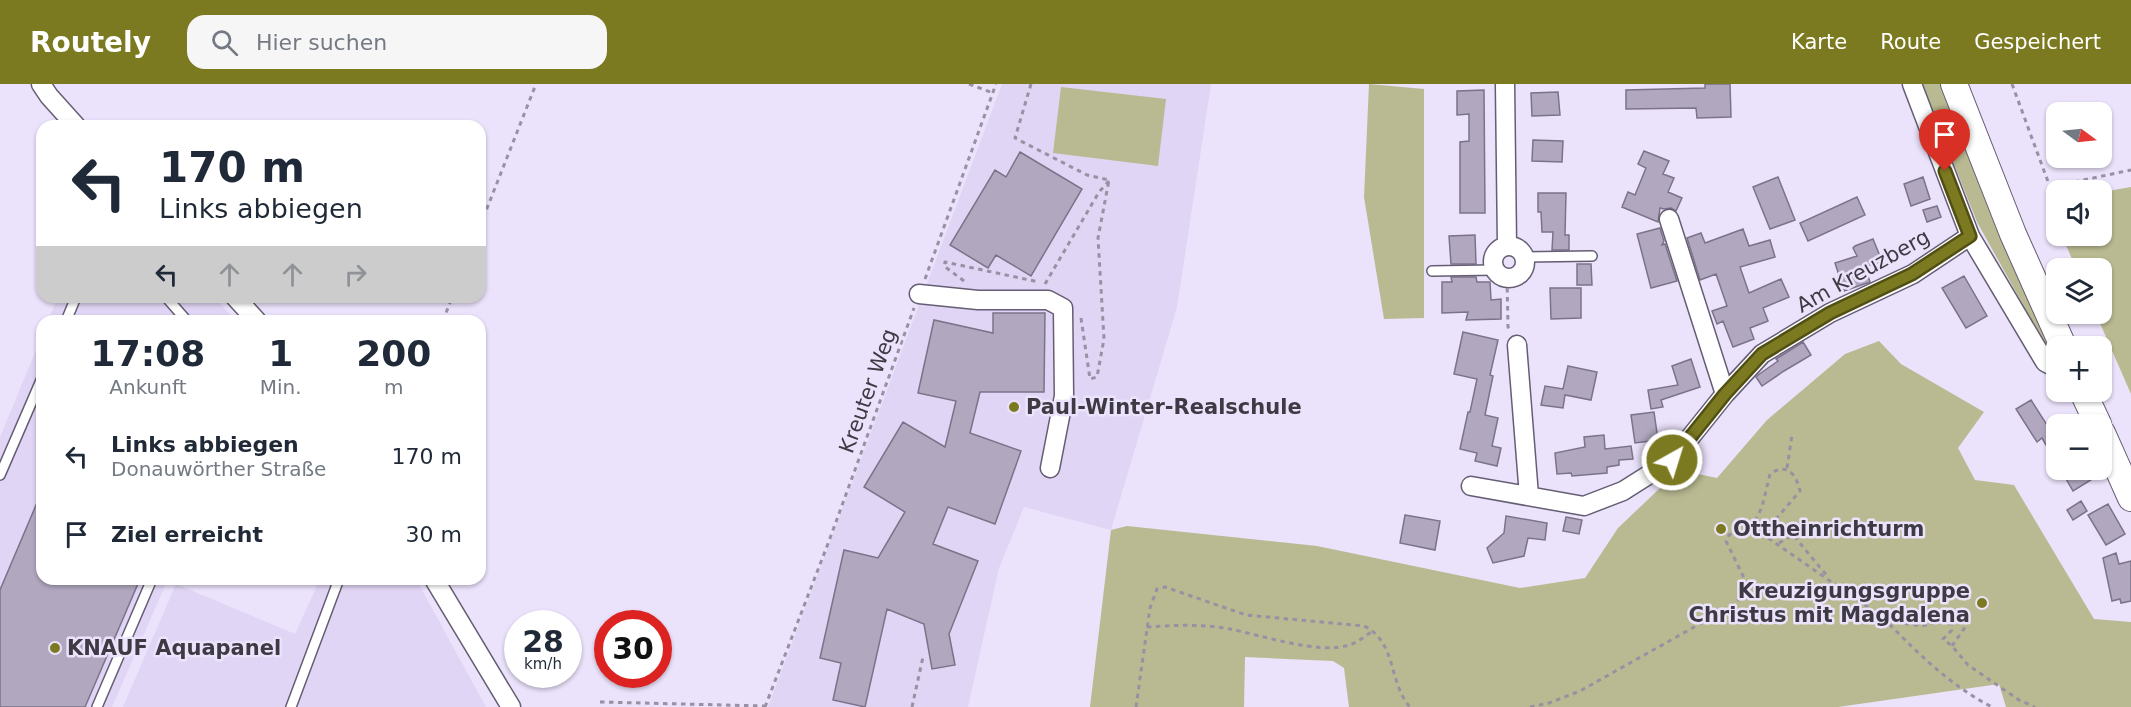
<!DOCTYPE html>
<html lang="de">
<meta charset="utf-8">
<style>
body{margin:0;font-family:"DejaVu Sans",sans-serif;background:#f6f6f7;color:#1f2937;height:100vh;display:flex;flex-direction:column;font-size:22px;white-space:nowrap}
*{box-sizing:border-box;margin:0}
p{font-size:20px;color:#747a83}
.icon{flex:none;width:33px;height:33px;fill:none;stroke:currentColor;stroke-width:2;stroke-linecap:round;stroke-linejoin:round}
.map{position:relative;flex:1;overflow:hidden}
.side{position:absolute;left:36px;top:231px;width:450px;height:270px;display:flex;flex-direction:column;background:#fff;border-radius:18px;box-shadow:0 2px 4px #0004}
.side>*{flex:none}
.top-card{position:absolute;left:36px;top:36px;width:450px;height:183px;border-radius:18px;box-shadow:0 2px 4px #0004;background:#fff;color:#1f2937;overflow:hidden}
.needle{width:39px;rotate:105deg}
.buttons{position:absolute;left:2046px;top:18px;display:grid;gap:12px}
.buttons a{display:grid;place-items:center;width:66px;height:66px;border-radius:12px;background:#fff;box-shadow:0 2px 4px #0004;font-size:30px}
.speed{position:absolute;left:504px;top:526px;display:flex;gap:12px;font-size:30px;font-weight:700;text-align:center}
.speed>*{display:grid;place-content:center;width:78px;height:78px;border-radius:50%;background:#fff;box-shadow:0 2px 4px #0004;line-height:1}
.speed small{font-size:15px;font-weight:400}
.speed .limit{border:9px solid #d22;background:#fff;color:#111}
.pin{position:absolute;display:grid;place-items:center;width:51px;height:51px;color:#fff;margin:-62px -26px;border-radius:50% 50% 50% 0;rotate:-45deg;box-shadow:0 0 6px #0007}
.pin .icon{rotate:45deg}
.me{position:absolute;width:66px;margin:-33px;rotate:39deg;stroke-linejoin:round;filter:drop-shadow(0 0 4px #0008)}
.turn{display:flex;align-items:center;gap:21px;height:126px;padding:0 24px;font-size:27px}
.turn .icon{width:78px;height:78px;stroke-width:2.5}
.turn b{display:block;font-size:42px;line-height:51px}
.lanes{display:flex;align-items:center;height:57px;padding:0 24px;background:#0003;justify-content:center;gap:30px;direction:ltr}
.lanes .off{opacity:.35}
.eta{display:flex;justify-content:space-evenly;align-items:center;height:102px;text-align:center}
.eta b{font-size:36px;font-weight:600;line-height:42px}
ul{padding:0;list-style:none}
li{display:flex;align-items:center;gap:18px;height:78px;padding:0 24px}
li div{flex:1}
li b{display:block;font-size:22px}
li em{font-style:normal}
header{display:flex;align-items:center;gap:36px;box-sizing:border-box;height:84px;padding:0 30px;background:#7c7a20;color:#fff}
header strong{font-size:28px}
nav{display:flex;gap:33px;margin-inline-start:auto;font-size:21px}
.search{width:420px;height:54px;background:#f6f6f7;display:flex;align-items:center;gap:15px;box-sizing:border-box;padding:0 21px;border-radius:18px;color:#747a83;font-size:22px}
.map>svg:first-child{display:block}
.built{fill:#e0d5f4}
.green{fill:#b9ba91}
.building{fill:#b1a8c0;stroke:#7b7389;stroke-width:1.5}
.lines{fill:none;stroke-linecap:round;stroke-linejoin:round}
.lane-casing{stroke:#655d73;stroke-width:12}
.street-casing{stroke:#655d73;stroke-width:21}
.secondary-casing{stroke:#655d73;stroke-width:28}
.path{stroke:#9891a3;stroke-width:3;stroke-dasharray:4.5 4.5;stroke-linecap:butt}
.lane{stroke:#fff;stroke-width:9}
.street{stroke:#fff;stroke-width:18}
.secondary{stroke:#fff;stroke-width:26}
.route-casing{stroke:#514f15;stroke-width:15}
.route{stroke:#7c7a20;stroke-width:10}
.poi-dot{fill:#7c7a20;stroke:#ebe2fb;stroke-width:2}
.labels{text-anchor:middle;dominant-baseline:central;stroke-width:5;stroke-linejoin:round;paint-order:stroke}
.street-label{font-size:21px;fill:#3e3a44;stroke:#ebe2fb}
.poi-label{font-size:21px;font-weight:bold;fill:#3e3a44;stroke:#ebe2fb;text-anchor:start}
</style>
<header>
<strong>Routely</strong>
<div class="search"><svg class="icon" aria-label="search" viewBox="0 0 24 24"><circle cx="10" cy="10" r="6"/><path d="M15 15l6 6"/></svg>Hier suchen</div>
<nav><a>Karte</a><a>Route</a><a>Gespeichert</a></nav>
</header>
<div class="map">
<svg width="2131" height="623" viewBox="0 0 2131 623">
<rect width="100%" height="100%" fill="#ebe2fb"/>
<path class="built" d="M1002,0h209l-34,223 -66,223 -87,-23 -25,61 -31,139h-200z
M58,213h156l22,24h-188z
M42,252v243h126l-56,128h-112v-270z
M320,495h96l70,128h-363l53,-123 119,50z"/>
<path class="green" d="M1369,0l55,5v229l-40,1 -20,-122z
M1922,0h23l111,269 -5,2 -74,-133z
M1061,3l105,12 -8,67 -105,-13z
M2131,103v207l-35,-80h6v-46h-26l-14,-32h40v-44z
M1879,257l22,23 83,48 -26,36 17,32 39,5 80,134 37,3v85h-125l-7,-23 -161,23h-489l-5,-39 -11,-7 -88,-4 -1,50h-154l21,-177 16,-4 190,20 203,42 65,-10 33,-50 61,-58 38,8 50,-58 78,-66z"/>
<path class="building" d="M1705,0h25l1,33 -34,1 -1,-10 -70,1v-19l79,-2z
M1484,6l1,123h-25v-71l9,-1v-27l-12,1v-24z
M1558,8l2,23 -28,1 -1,-23z
M1533,56l30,1 -1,21 -30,-1z
M1644,67l25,10 -6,13 11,4 -6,14 14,6 -6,13 -5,-3 -7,1 -4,-1 -2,14 -36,-15 6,-15 7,3 11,-27 -8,-4z
M1020,68l62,37 -51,87 -35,-21 -8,13 -38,-23 45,-75 11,7z
M1778,93l17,43 -25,9 -17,-42z
M1923,93l7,22 -19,7 -7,-22z
M1538,109h28l-1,42h4v15h-17l1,-18h-11l-1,-20h-3z
M1857,113l8,18 -57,26 -8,-18z
M1937,122l4,11 -14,5 -4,-12z
M1660,144l4,13 -2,4 3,-1 12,37 -26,7 -14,-54z
M1743,145l6,17 21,-6 5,17 -35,10 9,26 32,-14 8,18 -26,11 5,13 -18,7 4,11 -21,8 -10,-26 -6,3 -5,-13 15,-5 -11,-32 -16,6 -13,-42 14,-5 4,10z
M1475,151l1,29h-25l-2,-28z
M1873,155l9,22 -17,6 5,15 -26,9 -9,-28 22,-7 -4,-8 2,-2z
M1577,180h14l1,21h-15z
M1964,192l23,40 -21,12 -24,-40z
M1451,193h25l1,5h13l1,18 10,-1v20l-35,1 2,-8 -26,1v-31h10z
M1550,204h31v30l-30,1z
M993,229h52l-1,79h-64l-10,41 51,18 -26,73 -47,-17 -15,37 45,17 -29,73 6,31 -23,4 -8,-45 -37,-15 -22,98 -32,-7 8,-37 -21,-5 24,-108 34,8 27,-46 -41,-25 39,-65 42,25 11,-46 -38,-8 16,-73 59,13z
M1463,248l35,8 -8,35 3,1 -8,39 13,3 -6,28 9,2 -4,18 -22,-5 2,-8 -17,-4 8,-37h2l7,-33 -23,-5z
M1803,258l8,13 -27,16 -22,15 -6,-9 2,-2 20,-14 -2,-2z
M1691,275l9,28 -39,13 2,7 -12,2 -3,-19 30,-5 -6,-19z
M1568,282l29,6 -6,28 -26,-5 -2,13 -22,-3 4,-19 18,3z
M2031,316l25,39v23l-14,-24 -5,4 -21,-33z
M1654,328l4,28 -23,3 -4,-28z
M1604,351l1,14 26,-3 2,13 -14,1v5l-12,2v6l-35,3 -1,-3 -14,1 -2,-21 30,-6 -1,-10z
M2061,386h28l5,8 -21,13z
M42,407v88h98l-55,128h-85v-117z
M2081,417l6,10 -14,9 -6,-10z
M2108,420l17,30 -19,11 -18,-30z
M1405,431l35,6 -5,29 -35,-7z
M1506,432l41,7 -2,17 -17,-2 -4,18 -31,7 -6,-15 17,-15z
M1566,433l16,3 -3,14 -16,-3z
M2116,469l3,11 12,-3v40l-10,2 -1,-4 -8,2 -9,-43z"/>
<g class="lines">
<g class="lane-casing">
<path id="lane" d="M1525,173l67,-1
M1432,187l62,-1
M166,213l21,24
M66,237l10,-24
M0,391l42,-97
M97,623l55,-128
M291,623l48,-128"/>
</g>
<g class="street-casing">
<path id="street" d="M41,0l8,12 27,30
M1505,0l2,161
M1912,0l58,152 75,126 11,6
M1669,135l56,175
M1493 178a16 16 0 1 1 32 0a16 16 0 1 1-32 0Z
M919,210l59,6h70l15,8 1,88 -14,72
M235,213l22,24
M1517,261l12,151
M1471,402l113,20 39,-15 49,-31 53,-66 37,-40 68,-41 83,-39 57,-38
M434,495l77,128"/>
</g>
<g class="secondary-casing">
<path id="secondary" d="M1954,0l59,150 50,112
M2083,308l15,32
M2102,349l29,65"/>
</g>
<path class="path" d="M969,0l24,9
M1031,0l-16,54 72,37 22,5
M2012,0l38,103 81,-17
M480,142l56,-142
M925,195l71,-195
M1507,195l1,48 2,4
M964,197l-20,-15 1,-4 94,20
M1045,200l54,-92 10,-11
M1081,234l9,61 7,-2 7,-38 -6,-101 11,-58
M443,237l9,-24
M1787,384l5,-33
M1751,445l11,-22 8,-33c17,-12 26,0 30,17l-30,35 -2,10
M1793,451l8,-15
M1779,459l14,-8 35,42
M1883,534c34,34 66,67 109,89
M1147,543c27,-2 57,-3 83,2 30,6 91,26 119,16 8,-2 16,-9 24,-14
M1952,562l18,-26
M600,618l165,4
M765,623l64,-166 85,-233
M912,623l11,-50
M1136,623l14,-99 7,-19 8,-2 81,28 118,11c33,16 24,56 46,81
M1530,623l19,-4 31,-12 141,-79c10,-7 27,-15 25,-30l-20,-41 3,-6 6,-4 16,-2 7,2 124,86 20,6 19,3 19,-4 12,2v6l-9,9 9,7 16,19 51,35 16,7"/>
<use href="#lane" class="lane"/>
<use href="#street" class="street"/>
<use href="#secondary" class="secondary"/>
</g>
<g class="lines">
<g class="route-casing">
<path id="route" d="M1672,376l53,-66 37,-40 68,-41 82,-39 58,-38 -25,-65"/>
</g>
<use href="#route" class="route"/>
</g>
<g class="poi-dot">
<circle cx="1014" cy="323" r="6"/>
<circle cx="1721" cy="445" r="6"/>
<circle cx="1982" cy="519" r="6"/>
<circle cx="55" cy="564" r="6"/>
</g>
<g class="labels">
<g class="street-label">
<text transform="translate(1863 187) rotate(-29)">Am Kreuzberg</text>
<text transform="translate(868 307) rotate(-70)">Kreuter Weg</text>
</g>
<g class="poi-label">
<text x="1026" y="323">Paul-Winter-Realschule</text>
<text x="1733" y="445">Ottheinrichturm</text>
<text x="1970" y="507" text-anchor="end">Kreuzigungsgruppe<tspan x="1970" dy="24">Christus mit Magdalena</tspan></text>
<text x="67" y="564">KNAUF Aquapanel</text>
</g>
</g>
</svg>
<div class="buttons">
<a><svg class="needle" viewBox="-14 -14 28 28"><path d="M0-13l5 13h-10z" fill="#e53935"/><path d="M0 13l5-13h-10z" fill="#747a83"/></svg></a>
<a><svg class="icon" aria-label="sound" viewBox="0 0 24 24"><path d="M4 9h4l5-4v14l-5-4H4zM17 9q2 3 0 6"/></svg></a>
<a><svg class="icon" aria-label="layers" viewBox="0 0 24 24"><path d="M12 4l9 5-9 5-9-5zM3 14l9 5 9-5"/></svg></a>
<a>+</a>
<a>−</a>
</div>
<div class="speed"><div>28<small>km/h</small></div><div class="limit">30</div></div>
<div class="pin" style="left:1945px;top:87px;background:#d93025"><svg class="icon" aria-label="arrive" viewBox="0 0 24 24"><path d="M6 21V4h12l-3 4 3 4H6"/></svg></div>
<svg class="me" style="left:1672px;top:376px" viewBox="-20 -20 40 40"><circle r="17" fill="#7c7a20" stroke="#fff" stroke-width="3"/><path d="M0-11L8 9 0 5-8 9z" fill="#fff"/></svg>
<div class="top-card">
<div class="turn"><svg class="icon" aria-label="left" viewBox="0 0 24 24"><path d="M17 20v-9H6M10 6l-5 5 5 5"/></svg><div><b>170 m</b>Links abbiegen</div></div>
<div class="lanes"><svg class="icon" aria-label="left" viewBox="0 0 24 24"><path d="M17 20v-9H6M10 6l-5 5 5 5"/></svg><svg class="icon off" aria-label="ahead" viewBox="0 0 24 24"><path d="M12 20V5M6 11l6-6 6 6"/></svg><svg class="icon off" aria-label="ahead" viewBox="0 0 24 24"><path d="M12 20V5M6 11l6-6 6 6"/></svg><svg class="icon off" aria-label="right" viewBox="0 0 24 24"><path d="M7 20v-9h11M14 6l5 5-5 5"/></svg></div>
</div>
<section class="side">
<div class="eta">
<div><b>17:08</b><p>Ankunft</p></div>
<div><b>1</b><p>Min.</p></div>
<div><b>200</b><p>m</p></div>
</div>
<ul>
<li><svg class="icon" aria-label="left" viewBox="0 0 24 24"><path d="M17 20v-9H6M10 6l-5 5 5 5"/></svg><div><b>Links abbiegen</b><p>Donauwörther Straße</p></div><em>170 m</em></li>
<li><svg class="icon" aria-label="arrive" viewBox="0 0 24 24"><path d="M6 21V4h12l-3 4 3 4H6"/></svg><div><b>Ziel erreicht</b></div><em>30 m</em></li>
</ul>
</section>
</div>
